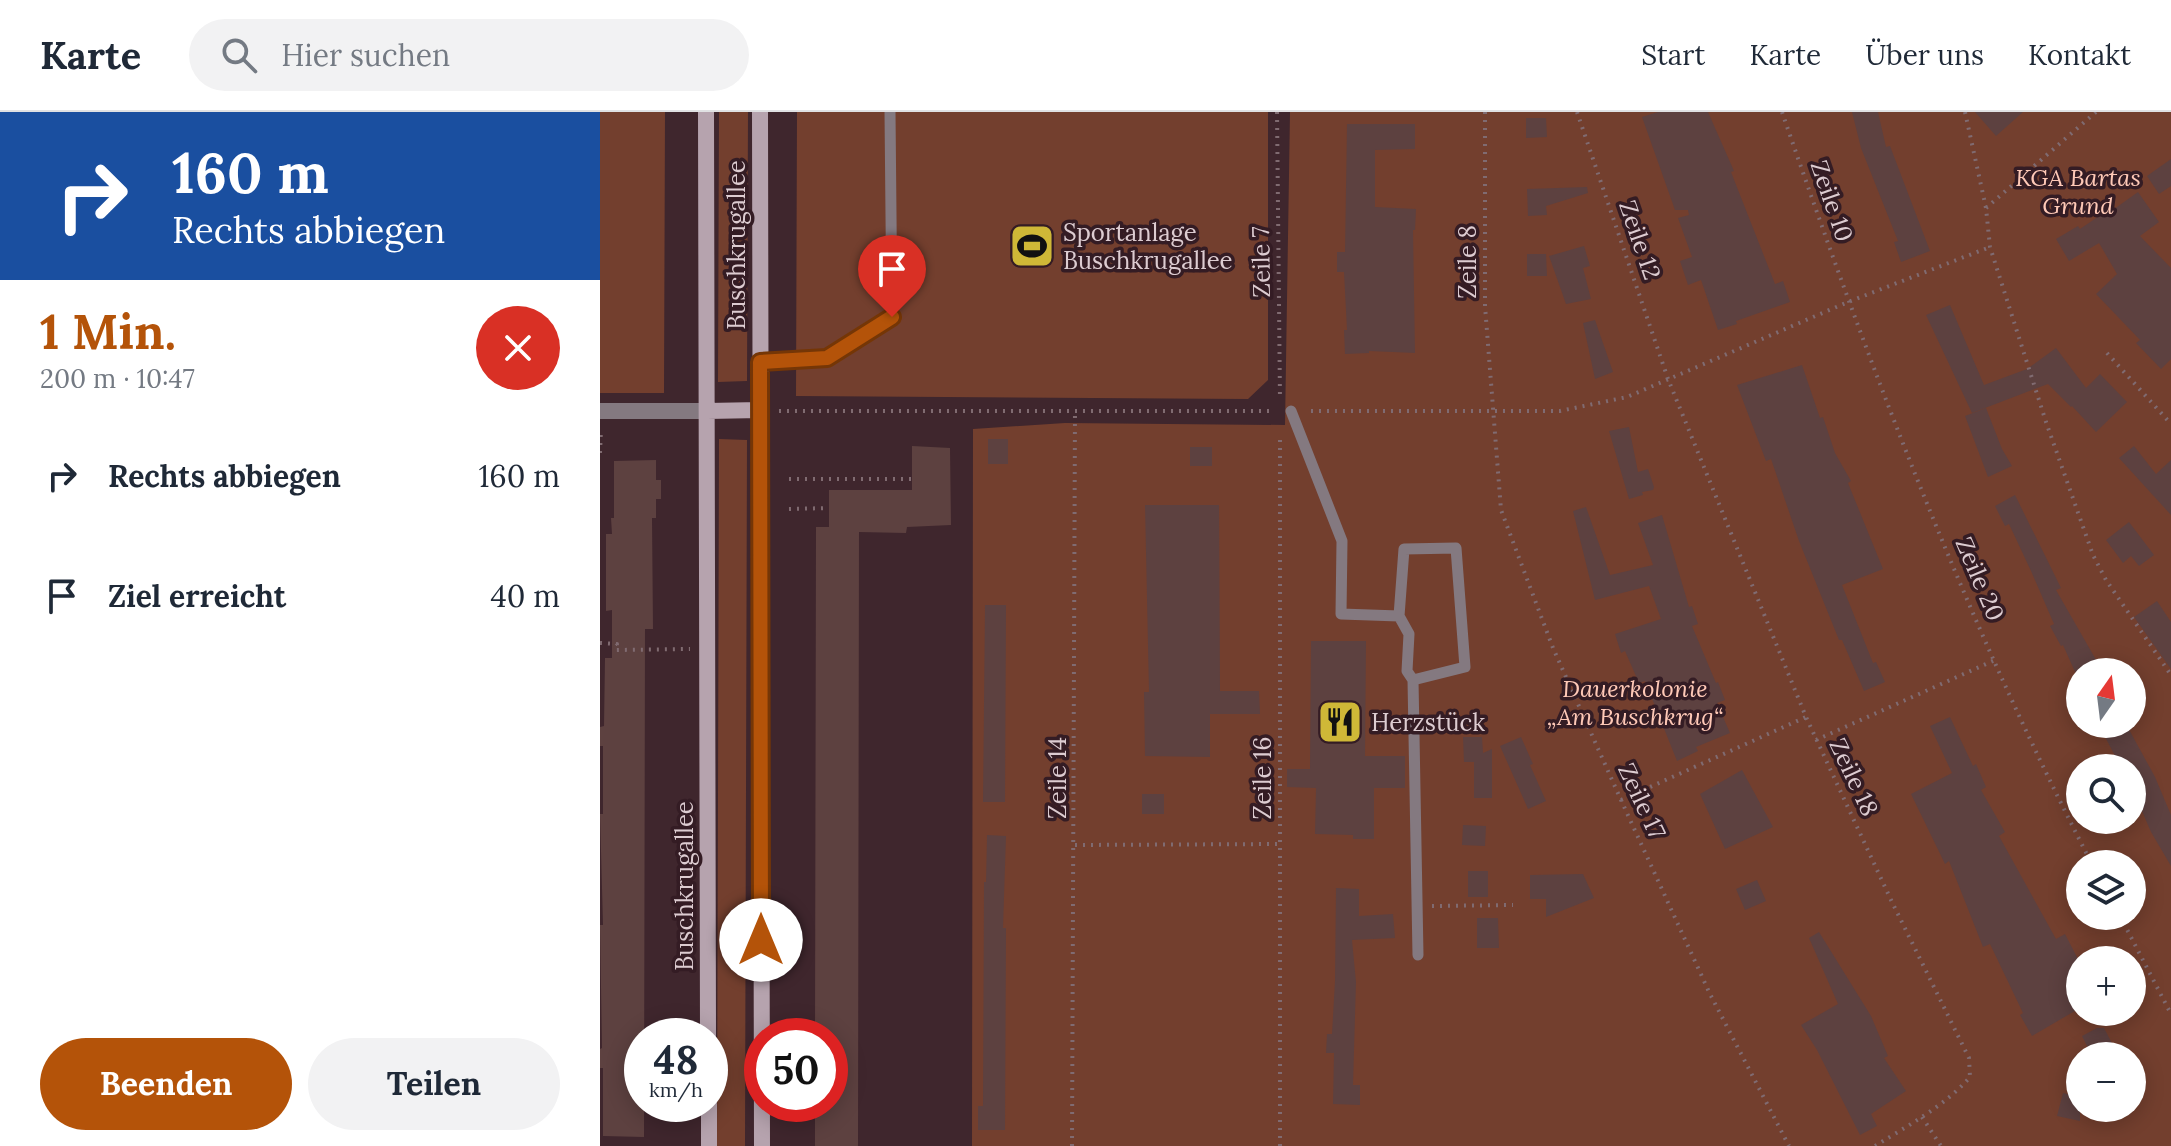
<!DOCTYPE html>
<html lang="de">
<meta charset="utf-8">
<style>
body{margin:0;font-family:Lora,serif;background:#f2f2f3;color:#1f2937;height:100vh;display:flex;flex-direction:column;font-size:30px;white-space:nowrap}
*{box-sizing:border-box;margin:0}
p{font-size:26px;color:#747a83}
.icon{flex:none;width:44px;height:44px;fill:none;stroke:currentColor;stroke-width:2;stroke-linecap:round;stroke-linejoin:round}
.map{position:relative;flex:1;overflow:hidden}
.drawer{display:flex;flex-direction:column;background:#fff;width:600px}
.drawer>*{flex:none}
.guide{background:#1a4fa0;color:#fff;overflow:hidden}
.needle{width:52px;rotate:14deg}
.tools{position:absolute;left:1466px;top:546px;display:grid;gap:16px}
.tools a{display:grid;place-items:center;width:80px;height:80px;border-radius:50%;background:#fff;box-shadow:0 4px 20px #0003;font-size:40px}
.speed{position:absolute;left:24px;top:906px;display:flex;gap:16px;font-size:40px;font-weight:700;text-align:center}
.speed>*{display:grid;place-content:center;width:104px;height:104px;border-radius:50%;background:#fff;box-shadow:0 4px 20px #0003;line-height:1}
.speed small{font-size:20px;font-weight:400}
.speed .limit{border:12px solid #d22;background:#fff;color:#111}
.pin{position:absolute;display:grid;place-items:center;width:68px;height:68px;color:#fff;margin:-82px -34px;border-radius:50% 50% 50% 0;rotate:-45deg;box-shadow:0 0 8px #0007}
.pin .icon{rotate:45deg}
.me{position:absolute;width:88px;margin:-44px;rotate:0deg;stroke-linejoin:round;filter:drop-shadow(0 0 6px #0008)}
.turn{display:flex;align-items:center;gap:28px;height:168px;padding:0 40px;font-size:36px}
.turn .icon{width:104px;height:104px;stroke-width:2.5}
.turn b{display:block;font-size:56px;line-height:68px}
.round{display:grid;place-items:center;flex:none;width:84px;height:84px;border-radius:42px;background:#f2f2f3}
.headline{display:flex;align-items:center;justify-content:space-between;height:136px;padding:0 40px}
h1{font-size:48px;font-weight:700;line-height:60px;color:#b45309}
.button{display:flex;gap:16px;margin-top:auto;padding:16px 40px}
.button a{flex:1;height:92px;border-radius:48px;background:#b45309;color:#fff;font-size:32px;font-weight:700;line-height:92px;text-align:center}
.button a+a{background:#f2f2f3;color:#1f2937}
ul{padding:0;list-style:none}
li{display:flex;align-items:center;gap:24px;height:120px;padding:0 40px}
li div{flex:1}
li b{display:block;font-size:30px}
li em{font-style:normal}
header{display:flex;align-items:center;gap:48px;box-sizing:border-box;height:112px;padding:0 40px;background:#fff;border-bottom:2px solid #e0e1e3}
header strong{font-size:38px}
nav{display:flex;gap:44px;margin-inline-start:auto;font-size:28px}
.search{width:560px;height:72px;background:#f2f2f3;display:flex;align-items:center;gap:20px;box-sizing:border-box;padding:0 28px;border-radius:44px;color:#747a83;font-size:30px}
main{display:flex;flex:1;min-height:0}
.map>svg:first-child{display:block}
.green{fill:#733f2e;fill-rule:evenodd}
.building{fill:#5d4140}
.lines{fill:none;stroke-linecap:round;stroke-linejoin:round}
.path{stroke:#806b71;stroke-width:4;stroke-dasharray:2 6;stroke-linecap:butt}
.service{stroke:#847980;stroke-width:11}
.minor{stroke:#847980;stroke-width:16}
.secondary{stroke:#b6a3ae;stroke-width:16}
.route-casing{stroke:#753606;stroke-width:20}
.route{stroke:#b45309;stroke-width:14}
.labels{text-anchor:middle;dominant-baseline:central;stroke-width:7;stroke-linejoin:round;paint-order:stroke}
.park-label{font-size:24px;font-style:italic;fill:#ffc9b7;stroke:#341c24}
.street-label{font-size:24px;fill:#ddccd1;stroke:#341c24}
.poi-label{font-size:24px;fill:#ddccd1;stroke:#341c24;text-anchor:start}
</style>
<header>
<strong>Karte</strong>
<div class="search"><svg class="icon" aria-label="search" viewBox="0 0 24 24"><circle cx="10" cy="10" r="6"/><path d="M15 15l6 6"/></svg>Hier suchen</div>
<nav><a>Start</a><a>Karte</a><a>Über uns</a><a>Kontakt</a></nav>
</header>
<main>
<section class="drawer">
<div class="guide">
<div class="turn"><svg class="icon" aria-label="right" viewBox="0 0 24 24"><path d="M7 20v-9h11M14 6l5 5-5 5"/></svg><div><b>160 m</b>Rechts abbiegen</div></div>
</div>
<div class="headline"><div><h1>1 Min.</h1><p>200 m · 10:47</p></div><a class="round" style="background:#d93025;color:#fff"><svg class="icon" aria-label="close" viewBox="0 0 24 24"><path d="M6 6l12 12M18 6L6 18"/></svg></a></div>
<ul>
<li><svg class="icon" aria-label="right" viewBox="0 0 24 24"><path d="M7 20v-9h11M14 6l5 5-5 5"/></svg><div><b>Rechts abbiegen</b></div><em>160 m</em></li>
<li><svg class="icon" aria-label="arrive" viewBox="0 0 24 24"><path d="M6 21V4h12l-3 4 3 4H6"/></svg><div><b>Ziel erreicht</b></div><em>40 m</em></li>
</ul>
<div class="button"><a>Beenden</a><a>Teilen</a></div>
</section>
<div class="map">
<svg width="1571" height="1034" viewBox="0 0 1571 1034">
<rect width="100%" height="100%" fill="#3f262d"/>
<path class="green" d="M0,0h65l-1,281h-64z
M119,0h29l-1,269 -29,1z
M197,0h471v268l-20,19 -452,-3z
M690,0h881v1034h-1199l1,-717 92,-6 220,2zM1480,560h52v52h-52zM1480,656h52v52h-52zM1480,752h52v52h-52zM1480,848h52v52h-52zM1480,944h52v52h-52z
M119,327l28,1 -2,706h-28z"/>
<path class="building" d="M1058,0h50l26,59 -3,1 44,112 8,-3 7,21 -54,19 1,3 -19,6 -17,-50 -13,5 -8,-24 12,-4 -14,-39 11,-3 -1,-5h-13l-33,-93z
M1252,0h26l8,35 4,-1 40,105 -29,11 -7,-20 4,-1 -37,-93z
M1375,0h48l-27,24z
M926,6h20l1,19 -21,1z
M747,12h68v25l-40,1v57l41,2 -1,21h-2l2,123 -46,-2v2l-24,1 -1,-24h3l-3,-58h-7v-20h8z
M1571,47v27l-12,8 -12,-18z
M987,75l1,6 -42,13 1,9 -19,1 -1,-27z
M1538,80l21,30 -19,14 31,32v91l-10,10 -25,-26 4,-3 -44,-46 21,-20 -18,-31 -30,18 -13,-22 22,-13 2,3 28,-19 2,2z
M984,134l6,20 -7,2 8,31 -25,5 -17,-48z
M927,142h19l1,22h-20z
M1350,193l34,80 43,-16 29,-21 30,40 14,-14 27,28 -31,30 -24,-26 -1,1 -23,-23 -76,29 -46,-98z
M995,208l18,52 -18,7 -12,-56z
M1202,253l18,53 3,-1 12,36 16,28 -3,2 35,86 -41,16 31,78 3,-1 9,20 -21,9 -22,-51h-3l-40,-99 -28,-82 -5,2 -29,-76z
M1386,296l16,41 10,17 -24,11 -23,-61z
M1029,315l9,45 10,-3 6,18 -1,3 -11,2 1,3 -14,4 -20,-68z
M388,327h20v25h-20z
M312,334l38,2 1,77 -44,2 -1,6 -47,-1 -1,614h-43v-42h15v-68h-15l1,-509h13v-37h83z
M1534,334l22,28 15,-14v55l-52,-57z
M590,335h22v19h-22z
M56,348v20h5v19h-5v19h-4l1,111h-8l-1,508 -41,-1v-68h-3v-19l2,-1 -2,-123h3l-3,-111h3v-68h-3v-19l4,-1 1,-68h7v-48l-6,1v-77h6l-1,-16h3v-57z
M1415,383l46,93 -5,2 47,82h-28l-12,-27 -2,1 -11,-20 4,-2 -23,-53 -22,-47 -4,2 -10,-20z
M545,393h74l1,186h39l1,23h-50v43l-65,-1 -1,-64h5z
M986,395l24,68 43,-10 -15,-42 24,-8 27,92 3,-1 6,18 -6,2 24,57 2,-1 7,18 -8,3 13,30 -34,14 2,4 -21,10 -32,-80 -6,2 -14,-32 -4,2 -6,-19 46,-15 -12,-33 -54,14 -22,-89z
M1529,410l25,33 -15,11 -8,-10 -8,7 -17,-23z
M1557,489l14,21v47l-37,-52z
M385,493h21l-1,197h-22z
M711,529h55l-1,115h40v32h-31v51h-21v-4l-38,-1 1,-46 -29,-1v-18h23z
M1350,605l23,49 3,-2 10,23 -5,3 24,42 -6,4 57,103 9,-5 15,29v45l-48,28 -12,-21 3,-2 -33,-69 -7,3 -34,-86 -4,3 -34,-70 41,-21 -22,-47z
M1498,612h28l29,53 16,38v51l-20,-34 -19,-44v-20l-12,-3z
M863,625h19l1,16 9,-4v49h-18v-36h-10z
M921,625l12,27 -3,1 16,36 -18,8 -28,-63z
M1142,658l31,57 -48,22 -25,-55z
M542,682h22v20h-22z
M863,713l23,1 -1,20 -23,-1z
M387,723l19,1 -3,92h3l-1,202h-27v-24h5l1,-224h2z
M868,759h20v26h-20z
M983,762l11,24 -48,19v-18h-16v-24z
M1157,768l9,21 -21,9 -9,-21z
M736,776l23,1v27l34,-2 2,24 -43,2 4,42 -3,103h7v20l-27,-1 1,-51h-8l1,-19h5l3,-53z
M877,806h21l1,30h-22z
M1219,820l52,84 17,40 -4,2 22,33 -35,23 6,12 -17,9 -43,-85 -16,-25 37,-21 -29,-66z
M1497,916h7l11,21 -13,7h-10l-10,-20z
M1463,981l17,4v24l-23,-5z"/>
<g class="lines">
<path class="path" d="M677,0l3,288
M885,0v194l16,204 52,138 68,152 89,194 79,152
M977,0l91,267 138,338 85,183 78,158 1,19c-25,29 -63,49 -95,69
M1182,0c88,256 185,512 310,752
M1365,0l21,96 4,39 56,175 47,133 13,25 65,95
M1386,96l110,-96
M1507,241l64,71
M179,299h495
M711,299h249l67,-14 221,-95 142,-55
M0,341l1,-24
M189,367h123
M189,397l40,-1
M0,531l17,1 -1,6 74,-1
M1216,628l179,-80
M1021,688l185,-83
M475,733l205,-1
M832,794l81,-1
M1520,804l51,98
M1322,1005l19,29
M472,1034l3,-736
M680,1034v-710"/>
<path class="service" d="M160,250l67,-4 65,-41 -2,-205
M691,299l51,130 -1,73 58,2 5,-67 52,-1 9,119 -52,13 -6,-9 2,-37 -10,-18
M813,568l5,275"/>
<path class="minor" d="M0,299h107"/>
<path class="secondary" d="M106,0l2,924
M160,0l2,1034
M107,299l53,-1
M109,992v42"/>
</g>
<g class="lines">
<g class="route-casing">
<path id="route" d="M161,828l-1,-578 67,-4 65,-41"/>
</g>
<use href="#route" class="route"/>
</g>
<defs>
<g id="stadium-square" transform="scale(2.3)"><rect x="-9" y="-9" width="18" height="18" rx="4" fill="#cfb837" stroke="#341c24"/><path d="M0-5a6.5 5 0 1 0 0 10a6.5 5 0 1 0 0-10ZM-3.5-1.8h7v3.6h-7Z" fill="#111"/></g>
<g id="restaurant-square" transform="scale(2.3)"><rect x="-9" y="-9" width="18" height="18" rx="4" fill="#cfb837" stroke="#341c24"/><path d="M-5-6h1v4h1v-4h1v4h1v-4h1v5L-1.5 .5V6h-2V.5L-5-1ZM5-6V6H3V1.5H1.5Q1.5-4 5-6Z" fill="#111"/></g>
</defs>
<g fill-rule="evenodd">
<use href="#stadium-square" x="432" y="134"/>
<use href="#restaurant-square" x="740" y="610"/>
</g>
<g class="labels">
<g class="park-label">
<text x="1478" y="65">KGA Bartas<tspan x="1478" dy="28">Grund</tspan></text>
<text x="1035" y="576">Dauerkolonie<tspan x="1035" dy="28">„Am Buschkrug“</tspan></text>
</g>
<g class="street-label">
<text transform="translate(1232 89) rotate(71)">Zeile 10</text>
<text transform="translate(1040 128) rotate(71)">Zeile 12</text>
<text transform="translate(136 133) rotate(-90)">Buschkrugallee</text>
<text transform="translate(661 150) rotate(-91)">Zeile 7</text>
<text transform="translate(867 150) rotate(-90)">Zeile 8</text>
<text transform="translate(1380 467) rotate(67)">Zeile 20</text>
<text transform="translate(1254 665) rotate(65)">Zeile 18</text>
<text transform="translate(457 666) rotate(-90)">Zeile 14</text>
<text transform="translate(662 666) rotate(-90)">Zeile 16</text>
<text transform="translate(1042 689) rotate(65)">Zeile 17</text>
<text transform="translate(84 774) rotate(-90)">Buschkrugallee</text>
</g>
<g class="poi-label">
<text x="463" y="120">Sportanlage<tspan x="463" dy="28">Buschkrugallee</tspan></text>
<text x="771" y="610">Herzstück</text>
</g>
</g>
</svg>
<div class="tools">
<a><svg class="needle" viewBox="-14 -14 28 28"><path d="M0-13l5 13h-10z" fill="#e53935"/><path d="M0 13l5-13h-10z" fill="#747a83"/></svg></a>
<a><svg class="icon" aria-label="search" viewBox="0 0 24 24"><circle cx="10" cy="10" r="6"/><path d="M15 15l6 6"/></svg></a>
<a><svg class="icon" aria-label="layers" viewBox="0 0 24 24"><path d="M12 4l9 5-9 5-9-5zM3 14l9 5 9-5"/></svg></a>
<a>+</a>
<a>−</a>
</div>
<div class="speed"><div>48<small>km/h</small></div><div class="limit">50</div></div>
<div class="pin" style="left:292px;top:205px;background:#d93025"><svg class="icon" aria-label="arrive" viewBox="0 0 24 24"><path d="M6 21V4h12l-3 4 3 4H6"/></svg></div>
<svg class="me" style="left:161px;top:828px" viewBox="-20 -20 40 40"><circle r="19" fill="#fff"/><path d="M0-13L10 11 0 6-10 11z" fill="#b45309"/></svg>
</div>
</main>
